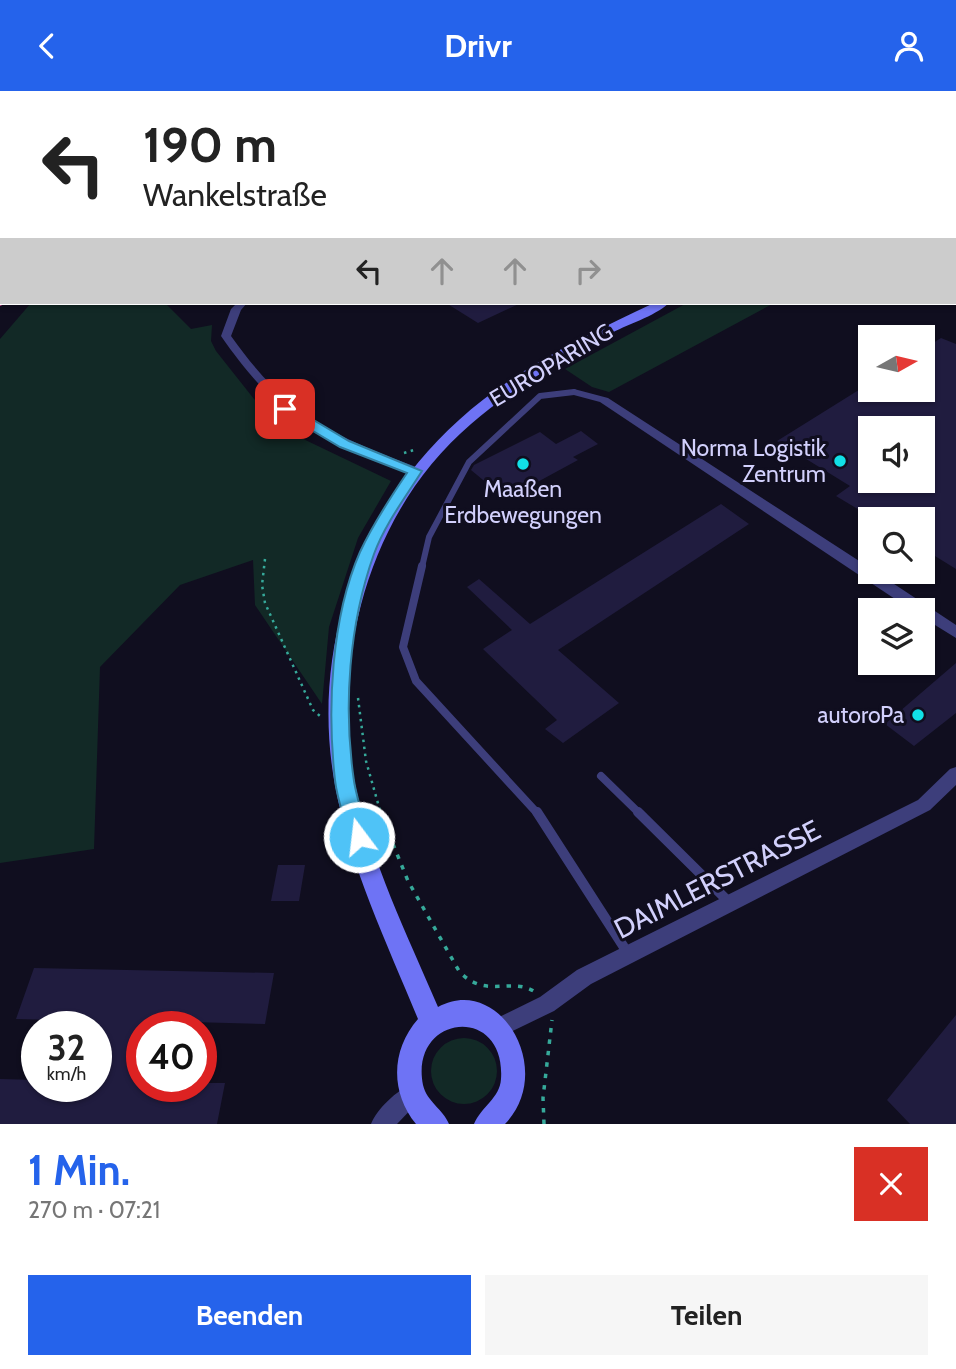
<!DOCTYPE html>
<html lang="de">
<meta charset="utf-8">
<style>
body{margin:0;font-family:Cabin,sans-serif;background:#f6f6f6;color:#222;height:100vh;display:flex;flex-direction:column;font-size:26px;white-space:nowrap}
*{box-sizing:border-box;margin:0}
p{font-size:23px;color:#767676}
.icon{flex:none;width:38px;height:38px;fill:none;stroke:currentColor;stroke-width:2;stroke-linecap:round;stroke-linejoin:round}
.map{position:relative;height:1033px;overflow:hidden}
.side{display:flex;flex-direction:column;background:#fff;flex:1}
.side>*{flex:none}
.banner{position:absolute;left:0px;top:0px;width:957px;height:214px;box-shadow:0 2px 5px #0004;background:#fff;color:#222;overflow:hidden}
.needle{width:46px;rotate:82deg}
.fabs{position:absolute;left:858px;top:234px;display:grid;gap:14px}
.fabs a{display:grid;place-items:center;width:77px;height:77px;border-radius:0px;background:#fff;box-shadow:0 2px 5px #0004;font-size:35px}
.speed{position:absolute;left:21px;top:920px;display:flex;gap:14px;font-size:35px;font-weight:700;text-align:center}
.speed>*{display:grid;place-content:center;width:91px;height:91px;border-radius:50%;background:#fff;box-shadow:0 2px 5px #0004;line-height:1}
.speed small{font-size:18px;font-weight:400}
.speed .limit{border:10px solid #d22;background:#fff;color:#111}
.pin{position:absolute;display:grid;place-items:center;width:60px;height:60px;color:#fff;margin:-30px;border-radius:14px;box-shadow:0 4px 10px #0006}
.me{position:absolute;width:77px;margin:-38px;rotate:345deg;stroke-linejoin:round;filter:drop-shadow(0 0 5px #0008)}
.turn{display:flex;align-items:center;gap:24px;height:147px;padding:0 28px;font-size:32px}
.turn .icon{width:91px;height:91px;stroke-width:2.5}
.turn b{display:block;font-size:49px;line-height:60px}
.lanes{display:flex;align-items:center;height:66px;padding:0 28px;background:#0003;justify-content:center;gap:35px;direction:ltr}
.lanes .off{opacity:.35}
.round{display:grid;place-items:center;flex:none;width:74px;height:74px;border-radius:0px;background:#f6f6f6}
.head{display:flex;align-items:center;justify-content:space-between;height:119px;padding:0 28px}
h1{font-size:42px;font-weight:700;line-height:52px;color:#2563eb}
.action{display:flex;gap:14px;margin-top:auto;padding:14px 28px}
.action a{flex:1;height:80px;border-radius:0px;background:#2563eb;color:#fff;font-size:28px;font-weight:700;line-height:80px;text-align:center}
.action a+a{background:#f6f6f6;color:#222}
header{display:flex;justify-content:space-between;align-items:center;height:91px;padding:0 28px;background:#2563eb;color:#fff;font-size:32px;font-weight:700}
.map>svg:first-child{display:block}
.green{fill:#122926}
.building{fill:#201c3f;fill-rule:evenodd}
.lines{fill:none;stroke-linecap:round;stroke-linejoin:round}
.path-far1{stroke:#36a99a;stroke-width:2.5;stroke-dasharray:2.5 4.5;stroke-linecap:butt}
.path{stroke:#36a99a;stroke-width:3.5;stroke-dasharray:4.5 7;stroke-linecap:butt}
.lane-far3{stroke:#3d3e7b;stroke-width:3.5}
.lane-far2{stroke:#3d3e7b;stroke-width:6}
.lane-far1{stroke:#3d3e7b;stroke-width:8}
.lane{stroke:#3d3e7b;stroke-width:10}
.street{fill:#3d3e7b;fill-rule:evenodd}
.secondary{fill:#6e73f5;fill-rule:evenodd}
.highway{fill:#f354ab;fill-rule:evenodd}
.rail{stroke:#11e0e7;stroke-width:2.5;stroke-dasharray:5 4.5;stroke-linecap:butt}
.route{fill:#4fc3f7;stroke:#337fa1;stroke-width:2}
.poi-dot{fill:#11e0e7;stroke:#100e1f;stroke-width:2.5}
.labels{text-anchor:middle;dominant-baseline:central;stroke-width:6;stroke-linejoin:round;paint-order:stroke}
.street-label{font-size:23px;fill:#d2d0fc;stroke:#100e1f}
.poi-label{font-size:23px;fill:#d2d0fc;stroke:#100e1f;text-anchor:end}
.near-street-label{font-size:28px;fill:#d2d0fc;stroke:#100e1f}
</style>
<header><svg class="icon" aria-label="back" viewBox="0 0 24 24"><path d="M15 5l-7 7 7 7"/></svg>Drivr<svg class="icon" aria-label="person" viewBox="0 0 24 24"><circle cx="12" cy="8" r="4"/><path d="M4 21q1-7 8-7t8 7"/></svg></header>
<div class="map">
<svg width="956" height="1033" viewBox="0 0 956 1033">
<rect width="100%" height="100%" fill="#100e1f"/>
<path class="green" d="M31,212h134l26,26 21,-4 -1,16 5,10 38,48 43,37 94,45 -33,57 -29,89 -7,77 -67,-99 -2,-45 -73,25 -80,82 -6,182 -94,14v-524z
M687,212h87l-165,89 -17,-5 -27,-18z
M431 980a33 33 0 1 1 66 0a33 33 0 1 1-66 0Z"/>
<path class="building" d="M446,212h75l-43,20z
M941,247l15,6v225l-34,-21v-28h-46l-40,-24 14,-10 -73,-45 93,-58v7h52v-40zM870,338h52v52h-52z
M581,340l17,13 -25,13 5,3 -72,39 -35,-29 3,-5 66,-33 16,12z
M721,413l28,20 -191,126 61,53 -56,40 -18,-14 12,-9 -74,-71 29,-19 -45,-43 12,-8 51,45z
M956,572v50l-42,33 -29,-22z
M278,774h27l-6,36h-28z
M34,877l240,5 -9,51 -110,-3 -1,6h-12v60h59v-4h24l-8,41h-217v-45l37,1v7h59v-66l-80,-2z
M956,924v109h-46l-23,-24z"/>
<g class="lines">
<path class="path-far1" d="M404,362l13,-4
M265,468l-3,26 3,18 48,107 7,6
M358,607l8,63 15,53"/>
<path class="path" d="M380,721l28,69 51,90c26,29 52,5 76,21
M544,1033l-1,-26 9,-78"/>
<path class="lane-far3" d="M359,0l3,2
M489,0l4,2
M743,0l5,2
M314,2l8,-2
M610,2l5,-2
M826,2l5,-2"/>
<path class="lane-far2" d="M422,476l7,-30 40,-75 71,-66 34,-4"/>
<path class="lane-far1" d="M422,475l-19,81 13,34 122,133
M601,685l39,38"/>
<path class="lane" d="M537,721l92,143
M638,721l92,91"/>
<path class="street" d="M237,212h10l-6,7 -10,26c56,79 99,99 188,132l2,3 -2,3h-8c-92,-35 -133,-56 -190,-138l10,-27z
M574,298l34,9 262,170v4h6l80,53v13l-34,-21v-6h-9l-313,-209 -30,-8 -1,-2z
M956,676v18l-26,25 -339,174 -37,27 -56,27 -7,-3 -3,-7 3,-7 49,-24 37,-27 341,-170 32,-31z
M412,993l7,3 3,7 -3,7 -22,23h-26c6,-15 26,-34 41,-40z"/>
<path class="secondary" d="M885,0h11l1,2h-11z
M654,212h15c-15,14 -42,21 -61,32 -48,26 -95,53 -137,89 -101,86 -141,232 -116,360 16,78 52,150 83,223 61,-34 119,63 67,117h-31c7,-17 26,-26 27,-45 5,-76 -92,-65 -78,6 4,17 20,24 26,39h-33c-26,-32 -25,-74 2,-105 -31,-76 -68,-152 -83,-234 -25,-134 23,-275 124,-365 56,-51 127,-85 195,-117z"/>
<path class="highway" d="M162,0h11l-12,2z
M181,0h11l-12,2z
M0,176h2l-2,9z
M0,205l2,7h5l-7,3z"/>
<path class="rail" d="M509,0l4,2
M527,0l4,2
M550,0l5,2"/>
</g>
<path class="route" d="M281,315h9l59,35 73,30c-17,27 -37,53 -48,83 -25,70 -31,153 -20,227 3,19 10,38 15,56l-3,7 -7,2 -7,-2 -3,-7c-4,-18 -12,-38 -14,-57 -8,-71 -4,-162 25,-228 13,-28 30,-54 47,-79l-67,-26 -59,-35z"/>
<g class="poi-dot">
<circle cx="840" cy="370" r="7"/>
<circle cx="523" cy="373" r="7"/>
<circle cx="918" cy="624" r="7"/>
</g>
<g class="labels">
<g class="street-label">
<text transform="translate(551 274) rotate(-31)">EUROPARING</text>
</g>
<g class="poi-label">
<text x="826" y="357">Norma Logistik<tspan x="826" dy="26">Zentrum</tspan></text>
<text x="523" y="398" text-anchor="middle">Maaßen<tspan x="523" dy="26">Erdbewegungen</tspan></text>
<text x="904" y="624">autoroPa</text>
</g>
<g class="near-street-label">
<text transform="translate(717 788) rotate(-27)">DAIMLERSTRASSE</text>
</g>
</g>
</svg>
<div class="fabs">
<a><svg class="needle" viewBox="-14 -14 28 28"><path d="M0-13l5 13h-10z" fill="#e53935"/><path d="M0 13l5-13h-10z" fill="#767676"/></svg></a>
<a><svg class="icon" aria-label="sound" viewBox="0 0 24 24"><path d="M4 9h4l5-4v14l-5-4H4zM17 9q2 3 0 6"/></svg></a>
<a><svg class="icon" aria-label="search" viewBox="0 0 24 24"><circle cx="10" cy="10" r="6"/><path d="M15 15l6 6"/></svg></a>
<a><svg class="icon" aria-label="layers" viewBox="0 0 24 24"><path d="M12 4l9 5-9 5-9-5zM3 14l9 5 9-5"/></svg></a>
</div>
<div class="speed"><div>32<small>km/h</small></div><div class="limit">40</div></div>
<div class="pin" style="left:285px;top:318px;background:#d93025"><svg class="icon" aria-label="arrive" viewBox="0 0 24 24"><path d="M6 21V4h12l-3 4 3 4H6"/></svg></div>
<svg class="me" style="left:359px;top:746px" viewBox="-20 -20 40 40"><circle r="17" fill="#4fc3f7" stroke="#fff" stroke-width="3"/><path d="M0-11L8 9 0 5-8 9z" fill="#fff"/></svg>
<div class="banner">
<div class="turn"><svg class="icon" aria-label="left" viewBox="0 0 24 24"><path d="M17 20v-9H6M10 6l-5 5 5 5"/></svg><div><b>190 m</b>Wankelstraße</div></div>
<div class="lanes"><svg class="icon" aria-label="left" viewBox="0 0 24 24"><path d="M17 20v-9H6M10 6l-5 5 5 5"/></svg><svg class="icon off" aria-label="ahead" viewBox="0 0 24 24"><path d="M12 20V5M6 11l6-6 6 6"/></svg><svg class="icon off" aria-label="ahead" viewBox="0 0 24 24"><path d="M12 20V5M6 11l6-6 6 6"/></svg><svg class="icon off" aria-label="right" viewBox="0 0 24 24"><path d="M7 20v-9h11M14 6l5 5-5 5"/></svg></div>
</div>
</div>
<section class="side">
<div class="head"><div><h1>1 Min.</h1><p>270 m · 07:21</p></div><a class="round" style="background:#d93025;color:#fff"><svg class="icon" aria-label="close" viewBox="0 0 24 24"><path d="M6 6l12 12M18 6L6 18"/></svg></a></div>
<div class="action"><a>Beenden</a><a>Teilen</a></div>
</section>
